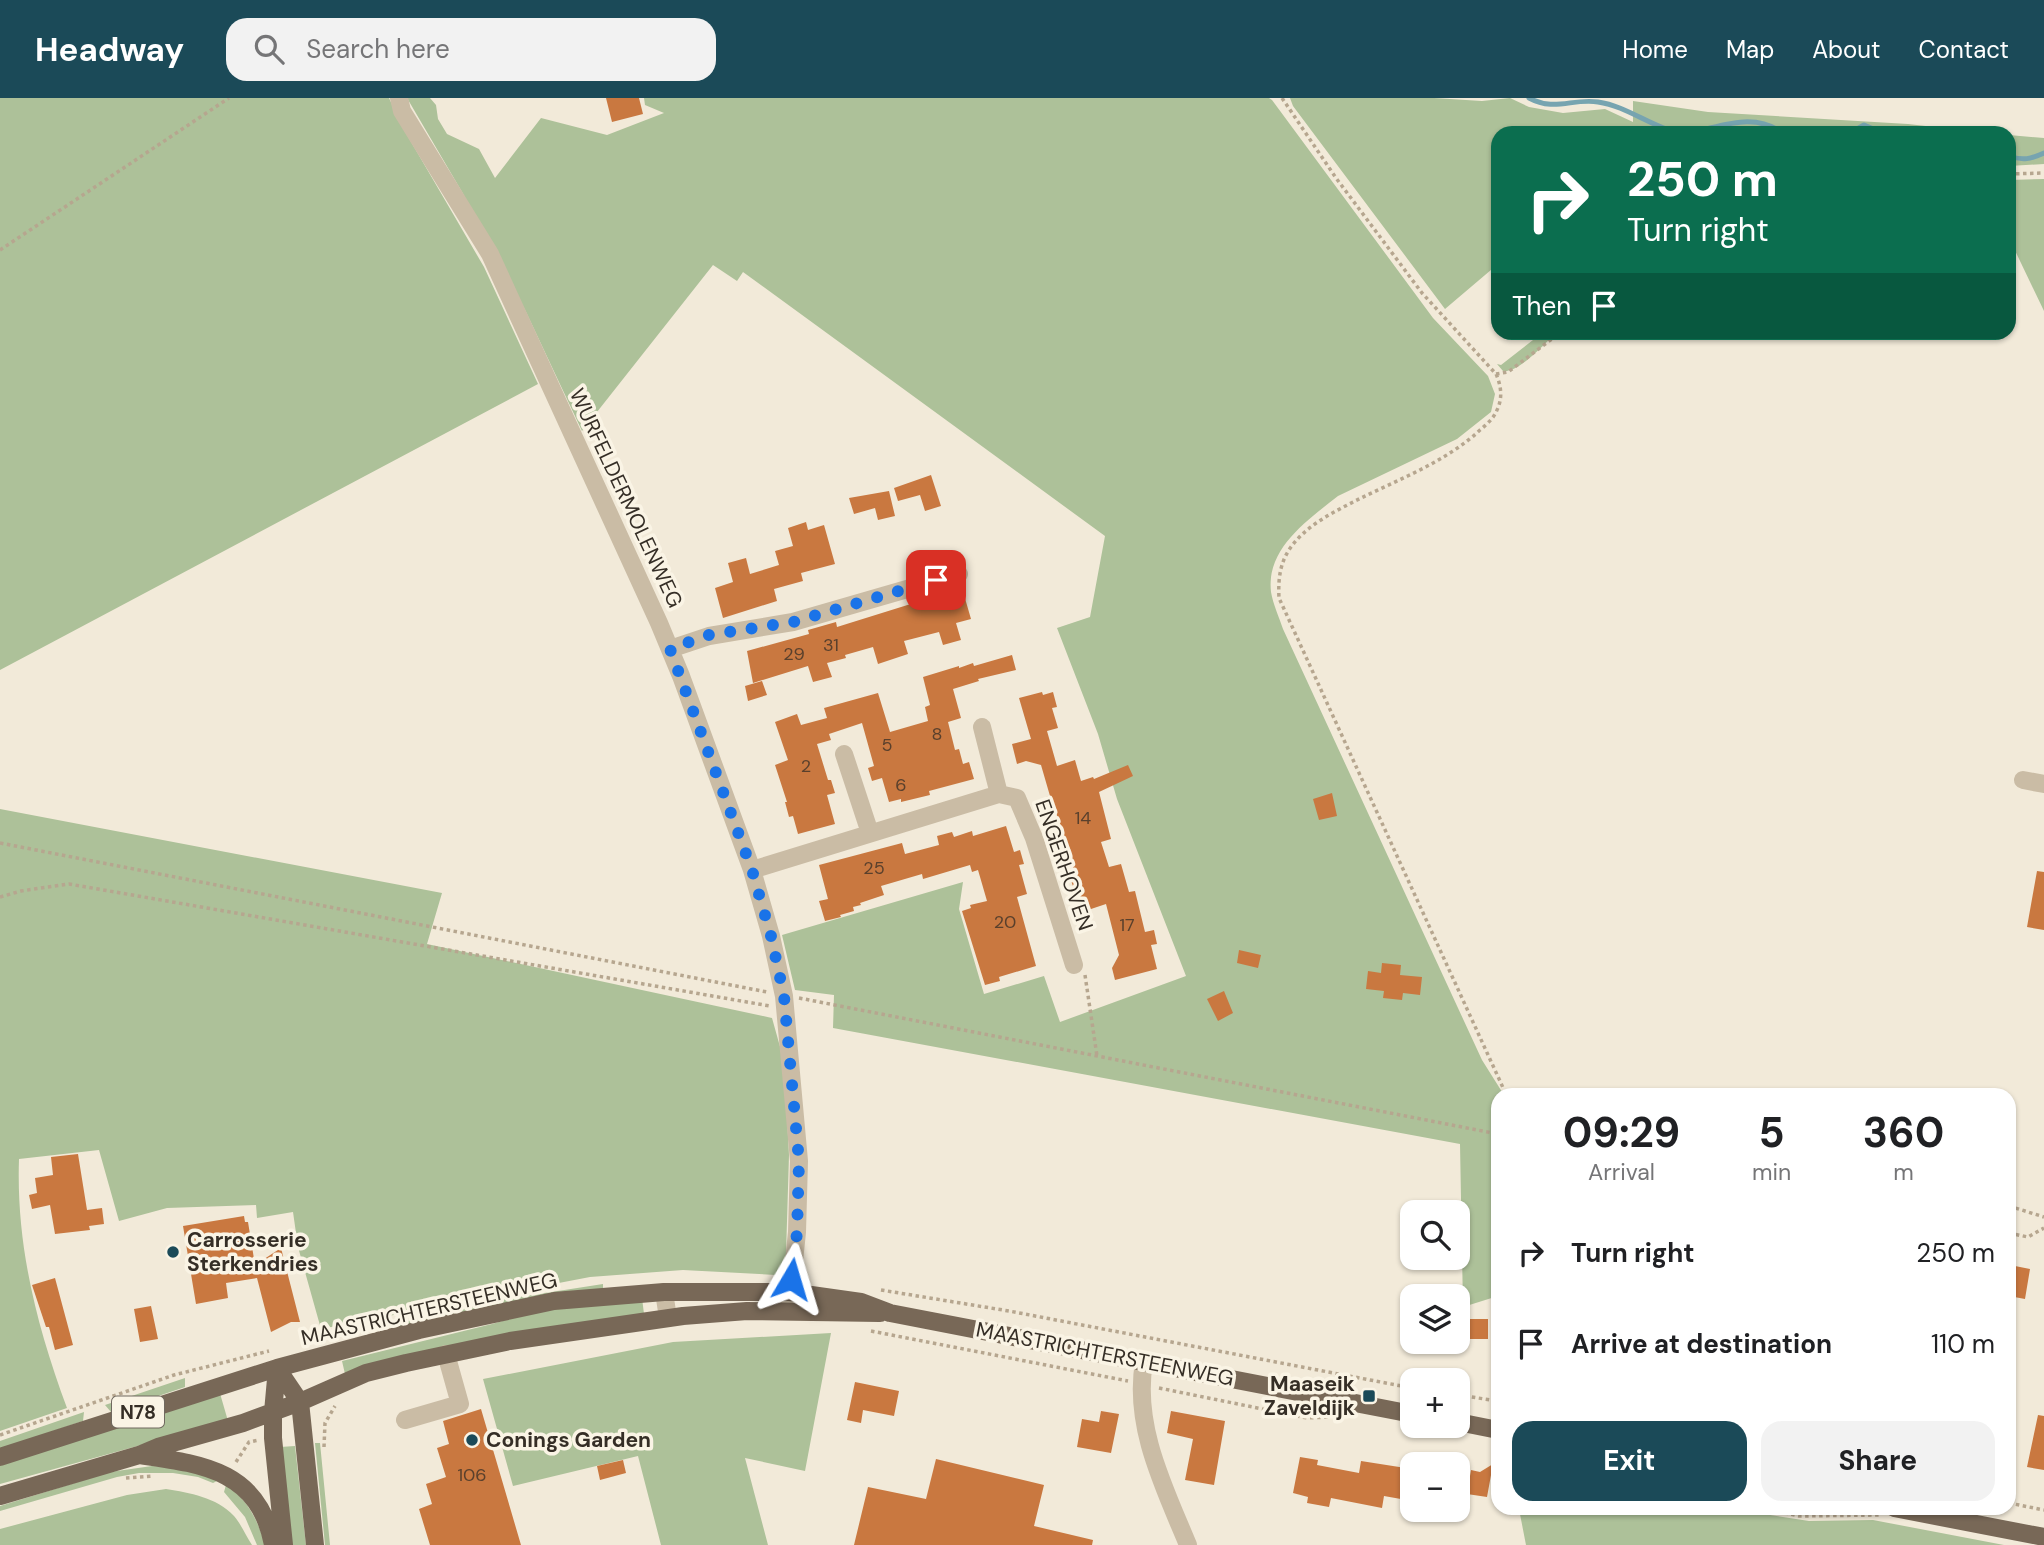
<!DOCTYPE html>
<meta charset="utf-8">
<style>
body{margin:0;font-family:"DM Sans",sans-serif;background:#f2f2f2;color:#202124;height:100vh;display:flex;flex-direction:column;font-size:26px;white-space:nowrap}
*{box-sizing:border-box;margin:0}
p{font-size:23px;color:#757577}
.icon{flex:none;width:38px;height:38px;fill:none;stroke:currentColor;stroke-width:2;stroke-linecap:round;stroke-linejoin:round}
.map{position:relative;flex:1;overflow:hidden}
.side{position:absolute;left:1491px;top:990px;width:525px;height:427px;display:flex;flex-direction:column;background:#fff;border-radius:21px;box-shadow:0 2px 5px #0004}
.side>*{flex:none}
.banner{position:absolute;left:1491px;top:28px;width:525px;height:214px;border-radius:21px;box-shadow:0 2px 5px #0004;background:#0b6e4f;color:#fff;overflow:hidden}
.tools{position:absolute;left:1400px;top:1102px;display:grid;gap:14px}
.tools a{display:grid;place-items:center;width:70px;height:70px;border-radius:14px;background:#fff;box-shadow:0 2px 5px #0004;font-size:35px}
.pin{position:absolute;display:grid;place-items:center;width:60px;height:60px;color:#fff;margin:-30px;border-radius:14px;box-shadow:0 4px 10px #0006}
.me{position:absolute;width:77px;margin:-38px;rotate:7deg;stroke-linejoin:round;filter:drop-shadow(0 0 5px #0008)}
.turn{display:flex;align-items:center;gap:24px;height:147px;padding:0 21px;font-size:32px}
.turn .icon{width:91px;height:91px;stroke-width:2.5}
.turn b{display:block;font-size:49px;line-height:60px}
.then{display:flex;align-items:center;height:66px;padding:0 21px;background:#0003;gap:14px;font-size:26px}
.eta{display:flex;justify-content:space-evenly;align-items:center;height:119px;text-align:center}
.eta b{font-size:42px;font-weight:700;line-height:49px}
.action{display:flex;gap:14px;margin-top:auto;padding:14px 21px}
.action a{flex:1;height:80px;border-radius:21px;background:#1b4a58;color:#fff;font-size:28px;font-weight:700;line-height:80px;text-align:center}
.action a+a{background:#f2f2f2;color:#202124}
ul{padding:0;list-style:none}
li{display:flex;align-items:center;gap:21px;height:91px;padding:0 21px}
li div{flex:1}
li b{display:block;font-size:26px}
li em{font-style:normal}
header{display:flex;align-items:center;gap:42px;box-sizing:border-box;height:98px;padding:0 35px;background:#1b4a58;color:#fff}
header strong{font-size:33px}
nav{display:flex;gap:38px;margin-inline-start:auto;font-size:24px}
.search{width:490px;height:63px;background:#f2f2f2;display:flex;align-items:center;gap:18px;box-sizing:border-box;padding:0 24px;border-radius:21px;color:#757577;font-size:26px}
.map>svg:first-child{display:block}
.green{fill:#adc199}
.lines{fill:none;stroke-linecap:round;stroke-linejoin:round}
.stream{stroke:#77a4b0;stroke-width:5}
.building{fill:#c97840}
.path{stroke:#b6a68f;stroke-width:3.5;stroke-dasharray:3.5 3.5;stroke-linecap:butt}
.minor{stroke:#cabca5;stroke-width:18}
.major{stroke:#786857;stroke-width:18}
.route{stroke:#1a73e8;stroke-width:12;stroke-dasharray:0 21.6}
.poi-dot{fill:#1b4a58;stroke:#faf4e5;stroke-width:2.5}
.labels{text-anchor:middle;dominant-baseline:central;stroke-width:7;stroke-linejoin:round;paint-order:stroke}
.number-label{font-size:18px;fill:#5a402c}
.shield{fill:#faf4e5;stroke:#70695f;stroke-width:2}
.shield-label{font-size:19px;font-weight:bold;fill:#352e26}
.street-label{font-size:21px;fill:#352e26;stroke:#faf4e5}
.poi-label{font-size:21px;font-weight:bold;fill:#352e26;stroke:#faf4e5;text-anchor:start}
</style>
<header>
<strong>Headway</strong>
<div class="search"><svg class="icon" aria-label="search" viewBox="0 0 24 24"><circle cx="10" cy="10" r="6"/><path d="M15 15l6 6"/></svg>Search here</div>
<nav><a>Home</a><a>Map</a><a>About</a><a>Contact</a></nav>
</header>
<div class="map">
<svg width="2044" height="1447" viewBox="0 0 2044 1447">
<rect width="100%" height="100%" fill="#f2ead9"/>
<path class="green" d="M0,0h389l14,30 81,139 54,117 -538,286z
M407,0h23l6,7 2,14 9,15 32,15 16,29 46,-60 66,17 57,-22 -19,-8 -1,-7h625l3,2 161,218 55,58 7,18 -4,18 -34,27 -119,57c-30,24 -72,52 -67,96 2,12 8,25 12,37l199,431 22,35 -6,1v200l-35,11 -3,-163 -627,-116 1,-33 -39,-5 -13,-55 181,-53 -4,27 25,85 60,-18 16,46 126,-46 -69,-177 -19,-65 -41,-106 33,-11 15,-81 -362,-264 -6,9 -24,-16 -131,166 -56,-119 -64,-120z
M1290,0h144l48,3 28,-3 19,9 34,6 42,-4 28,13v-21l75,11 200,12 79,9h-489v131l-53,45 -152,-203z
M2009,37l35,3v26l-35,2z
M2044,81v132l-35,-73v-58z
M1542,235h14c-12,11 -37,40 -53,38l-6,-7 4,1z
M0,711l442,84 -15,51 345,74 12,43 5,94 -3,99 -10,21 -93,-5 -93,7 -269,52 -23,-82 -5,-35 -36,6 -1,-13 -89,3 -48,13 -20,-71 -80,9c-3,87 18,168 48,249l-67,23z
M603,1186v6l-202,38 -2,-5 95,-22z
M642,1200l2,16 -299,60 -3,-13 150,-37 52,-15z
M831,1235l-26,138 -60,-13 23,87h-107l-23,-89 -125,30 -30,-107 190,-37z
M185,1280v9l-74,25 -6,-7z
M219,1292l9,31 -228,63v-21z
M84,1314l-1,9 -83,28v-8z
M315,1345h5l10,102h-5z
M295,1348l11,99h-15l-11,-98z
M152,1368l23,1 44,13 -6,3 -15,-6 -25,-4h-34l-22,4 -117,34v-5l110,-34z
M226,1387c23,15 31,36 40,60h-9l-12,-28 -21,-25z
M166,1391c24,4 50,8 68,27 7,8 12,20 18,29h-252v-16l127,-34z
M1519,1411h212l78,12 64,-1 131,25h-478z"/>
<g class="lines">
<path class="stream" d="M1529,0c26,14 43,0 69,4 29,4 53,25 81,31
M1688,35c34,-6 64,-22 95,0
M1850,35l14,-8 19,8
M2009,58c14,5 22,3 35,-3"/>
</g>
<path class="building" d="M606,0h33l4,16 -31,8z
M931,377l10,31 -16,5 -5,-16 -22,6 -4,-13z
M889,393l6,25 -17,4 -3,-12 -21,6 -5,-16z
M806,424l2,8 16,-5 11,39 -34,9 2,8 -29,8 3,12 -54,17 -8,-30 18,-6 -5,-19 18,-5 4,16 29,-9 -4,-14 18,-5 -5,-18z
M962,490l9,31 -15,4 5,17 -18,5 -4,-13 -35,9 4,13 -30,10 -5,-17 -28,8 1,3 -19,5 5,14 -19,5 -5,-16 -55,17 -6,-32 62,-17 -1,-4 28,-8 1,5z
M1012,557l4,15 -38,9 1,2 -26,8 8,29 -13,4 7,28 4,-1 4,15 6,-2 5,17 -45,12 1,4 -29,7v-3l-12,3 -7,-24 -10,3 -4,-13 6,-2 -12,-43 -33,11 2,6 -14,4 11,36h3l4,13 -8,2 8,29 -37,10 -5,-18 -4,1 -4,-15h2l-12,-37 13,-5 -13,-38 22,-8 4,11 26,-7 -3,-10 54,-15 12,39 38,-11 -3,-14 5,-2 -7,-28 36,-11v2l14,-5 1,3z
M762,583l5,14 -19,6 -3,-15z
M1042,594l1,3 10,-3 4,15 -5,1 6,20 -11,3 10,35 18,-6 6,21 12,-4 1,2 34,-14 5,11 -34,16 12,47 -10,3 8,25 12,-3 8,28 6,-1 10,41 9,-2 3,14 -6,1 6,24 -42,11 -3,-12 7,-13 -13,-51 -24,8 -14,-40 6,-2 -11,-36 -8,-25 -5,2 -4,-14 4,-1 -9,-31 -15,-4 -9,3 -5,-20 19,-5 -12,-41z
M1332,695l5,23 -18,4 -6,-21z
M1006,728l8,26 6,-2 4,14 -5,1 8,29 -10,3 19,69 -37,11 1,4 -15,4 -23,-74 9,-3 -1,-3 17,-4 -9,-31 -6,2 -2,-7 -47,14 -1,-5 -41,12 3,9 -24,8 1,2 -8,2 1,4 -14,4 1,2 -16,4 -6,-20 9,-2 -9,-34 83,-22 3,11 34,-9 -2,-9 15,-4 2,5 18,-6 1,5z
M2037,773l7,1v58l-17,-3z
M1239,852l22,5 -3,13 -21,-5z
M1382,865l19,2 -1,10 22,2 -2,18 -17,-2 -1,7 -19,-2 1,-7 -18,-2 2,-18 13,2z
M1224,893l9,22 -15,8 -11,-22z
M78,1056l9,56 15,-2 2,16 -15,2 1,4 -35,4 -5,-29 -18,4 -3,-14 8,-2 -2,-15 18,-3 -2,-18z
M244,1118l1,6h3l7,43 26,-17 19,74h-9l-20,10 -14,-54 -31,5 2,15 -32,6 -13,-78z
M2010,1167l20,4 -5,30 -16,-3z
M55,1180l18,67 -18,5 -6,-23h-3l-14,-42z
M151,1208l7,33 -18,3 -6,-33z
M1469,1221h19v20h-19z
M855,1284l44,9 -5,25 -31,-6 -2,13 -14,-3z
M481,1311l40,136h-91l-11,-36 13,-5 -6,-20 20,-7 -9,-29 12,-4 -6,-23z
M1101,1313l18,3 -8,39 -34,-6 5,-28 17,3z
M1171,1313l54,10 -11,64 -29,-5 8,-41 -26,-6z
M2038,1317l6,1v54l-17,-3z
M1300,1359l18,3 -1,5 42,8 2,-12 51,8v32l-28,-5 -2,12 -51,-10 -2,9 -22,-4 1,-6 -15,-4z
M936,1361l108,26 -10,41 59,14 -1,5h-238l14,-58 58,12z
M623,1362l3,13 -26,7 -3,-14z
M1493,1366l-6,33 -20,-3 4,-24 9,2z"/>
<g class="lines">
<path class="path" d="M1282,0l54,80 86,115 74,81c5,11 7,24 1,36 -3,8 -10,14 -17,20 -34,32 -83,50 -125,71 -23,12 -48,24 -64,46 -11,15 -13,32 -12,51l226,494 5,4
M2009,76l35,-1
M0,152l229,-152
M1496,276l12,-2 53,-40
M0,745l767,149
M0,799l21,-6 48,-7 701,122
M1085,877l12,81
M799,900l699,136
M2009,1108l35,11
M2009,1135l19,4 16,-9
M881,1192l128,21 403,77
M871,1233l257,50
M1159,1290l148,30 24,-1
M1458,1297l40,6
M1421,1329l24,4
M0,1337l174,-60 95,-24
M324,1349l1,-24 10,-17
M236,1364l13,-20 10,-2
M126,1380l27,-2
M2009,1405l35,7
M1764,1410l35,8 81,-1"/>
<path class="minor" d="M399,0l3,13 88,143 169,369 22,53 71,194 19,66 13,60 15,165 -2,71 -8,78
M670,551l39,-13 84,-14 166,-48
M982,629l17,67
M844,656l26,79
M2023,682l21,4
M752,772l247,-76 18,4 17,40 40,127
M664,1194l4,26
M1144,1264c-11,64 20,125 44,183
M405,1322l55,-16 -14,-50"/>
<path class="major" d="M277,1270l23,34 15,143
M277,1270l-4,44v26l11,107
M1458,1324l40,8
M139,1357c63,9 120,15 134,90
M0,1359l277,-89 142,-38 135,-29 110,-9h126l71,10 29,11 522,101
M0,1398l139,-41 19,-8 85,-24 57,-21 66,-29 40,-10 104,-22 173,-25 64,-5 133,2
M1894,1410l150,29"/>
</g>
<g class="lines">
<path class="route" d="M791,1181l6,-46 2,-72 -15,-165 -13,-60 -19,-66 -82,-221 39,-14 84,-13 143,-42"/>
</g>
<g class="poi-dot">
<circle cx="173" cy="1154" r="7"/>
<rect x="1362" y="1291" width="14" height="14" rx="3.5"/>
<circle cx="472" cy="1342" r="7"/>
</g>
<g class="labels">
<g class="number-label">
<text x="831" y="547">31</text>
<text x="794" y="556">29</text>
<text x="937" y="636">8</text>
<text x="887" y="647">5</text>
<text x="806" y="668">2</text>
<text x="901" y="687">6</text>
<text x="1083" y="720">14</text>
<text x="874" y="770">25</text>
<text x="1005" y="824">20</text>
<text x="1127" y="827">17</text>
<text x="472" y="1377">106</text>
</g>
<rect class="shield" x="112" y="1298.5" width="52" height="31" rx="5"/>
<g class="shield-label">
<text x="138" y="1314">N78</text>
</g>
<g class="street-label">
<text transform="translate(626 400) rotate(65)">WURFELDERMOLENWEG</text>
<text transform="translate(1064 767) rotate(71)">ENGERHOVEN</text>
<text transform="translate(429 1211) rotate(-13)">MAASTRICHTERSTEENWEG</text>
<text transform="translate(1105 1256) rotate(11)">MAASTRICHTERSTEENWEG</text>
</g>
<g class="poi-label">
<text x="187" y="1142">Carrosserie<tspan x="187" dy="24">Sterkendries</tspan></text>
<text x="1355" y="1286" text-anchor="end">Maaseik<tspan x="1355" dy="24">Zaveldijk</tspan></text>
<text x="486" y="1342">Conings Garden</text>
</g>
</g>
</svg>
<div class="tools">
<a><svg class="icon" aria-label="search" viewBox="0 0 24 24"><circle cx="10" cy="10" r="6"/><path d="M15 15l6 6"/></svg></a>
<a><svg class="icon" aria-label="layers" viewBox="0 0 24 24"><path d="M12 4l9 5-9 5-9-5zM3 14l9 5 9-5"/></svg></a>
<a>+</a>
<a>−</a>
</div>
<div class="pin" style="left:936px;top:482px;background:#d93025"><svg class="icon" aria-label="arrive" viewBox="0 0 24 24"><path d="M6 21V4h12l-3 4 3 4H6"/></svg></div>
<svg class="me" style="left:791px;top:1181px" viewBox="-20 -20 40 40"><path d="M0-17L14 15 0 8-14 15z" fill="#1a73e8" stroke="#fff" stroke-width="4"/></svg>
<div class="banner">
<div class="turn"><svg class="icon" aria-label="right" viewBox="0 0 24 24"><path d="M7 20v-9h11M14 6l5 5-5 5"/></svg><div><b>250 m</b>Turn right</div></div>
<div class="then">Then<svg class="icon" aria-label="arrive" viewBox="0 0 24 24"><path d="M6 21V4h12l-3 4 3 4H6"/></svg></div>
</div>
<section class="side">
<div class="eta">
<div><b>09:29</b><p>Arrival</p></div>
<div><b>5</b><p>min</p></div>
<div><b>360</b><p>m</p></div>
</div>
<ul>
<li><svg class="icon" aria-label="right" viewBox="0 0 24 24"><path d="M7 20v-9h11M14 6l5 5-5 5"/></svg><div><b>Turn right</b></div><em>250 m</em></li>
<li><svg class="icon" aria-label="arrive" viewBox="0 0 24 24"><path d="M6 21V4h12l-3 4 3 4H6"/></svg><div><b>Arrive at destination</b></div><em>110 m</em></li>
</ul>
<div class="action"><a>Exit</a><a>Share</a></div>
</section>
</div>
